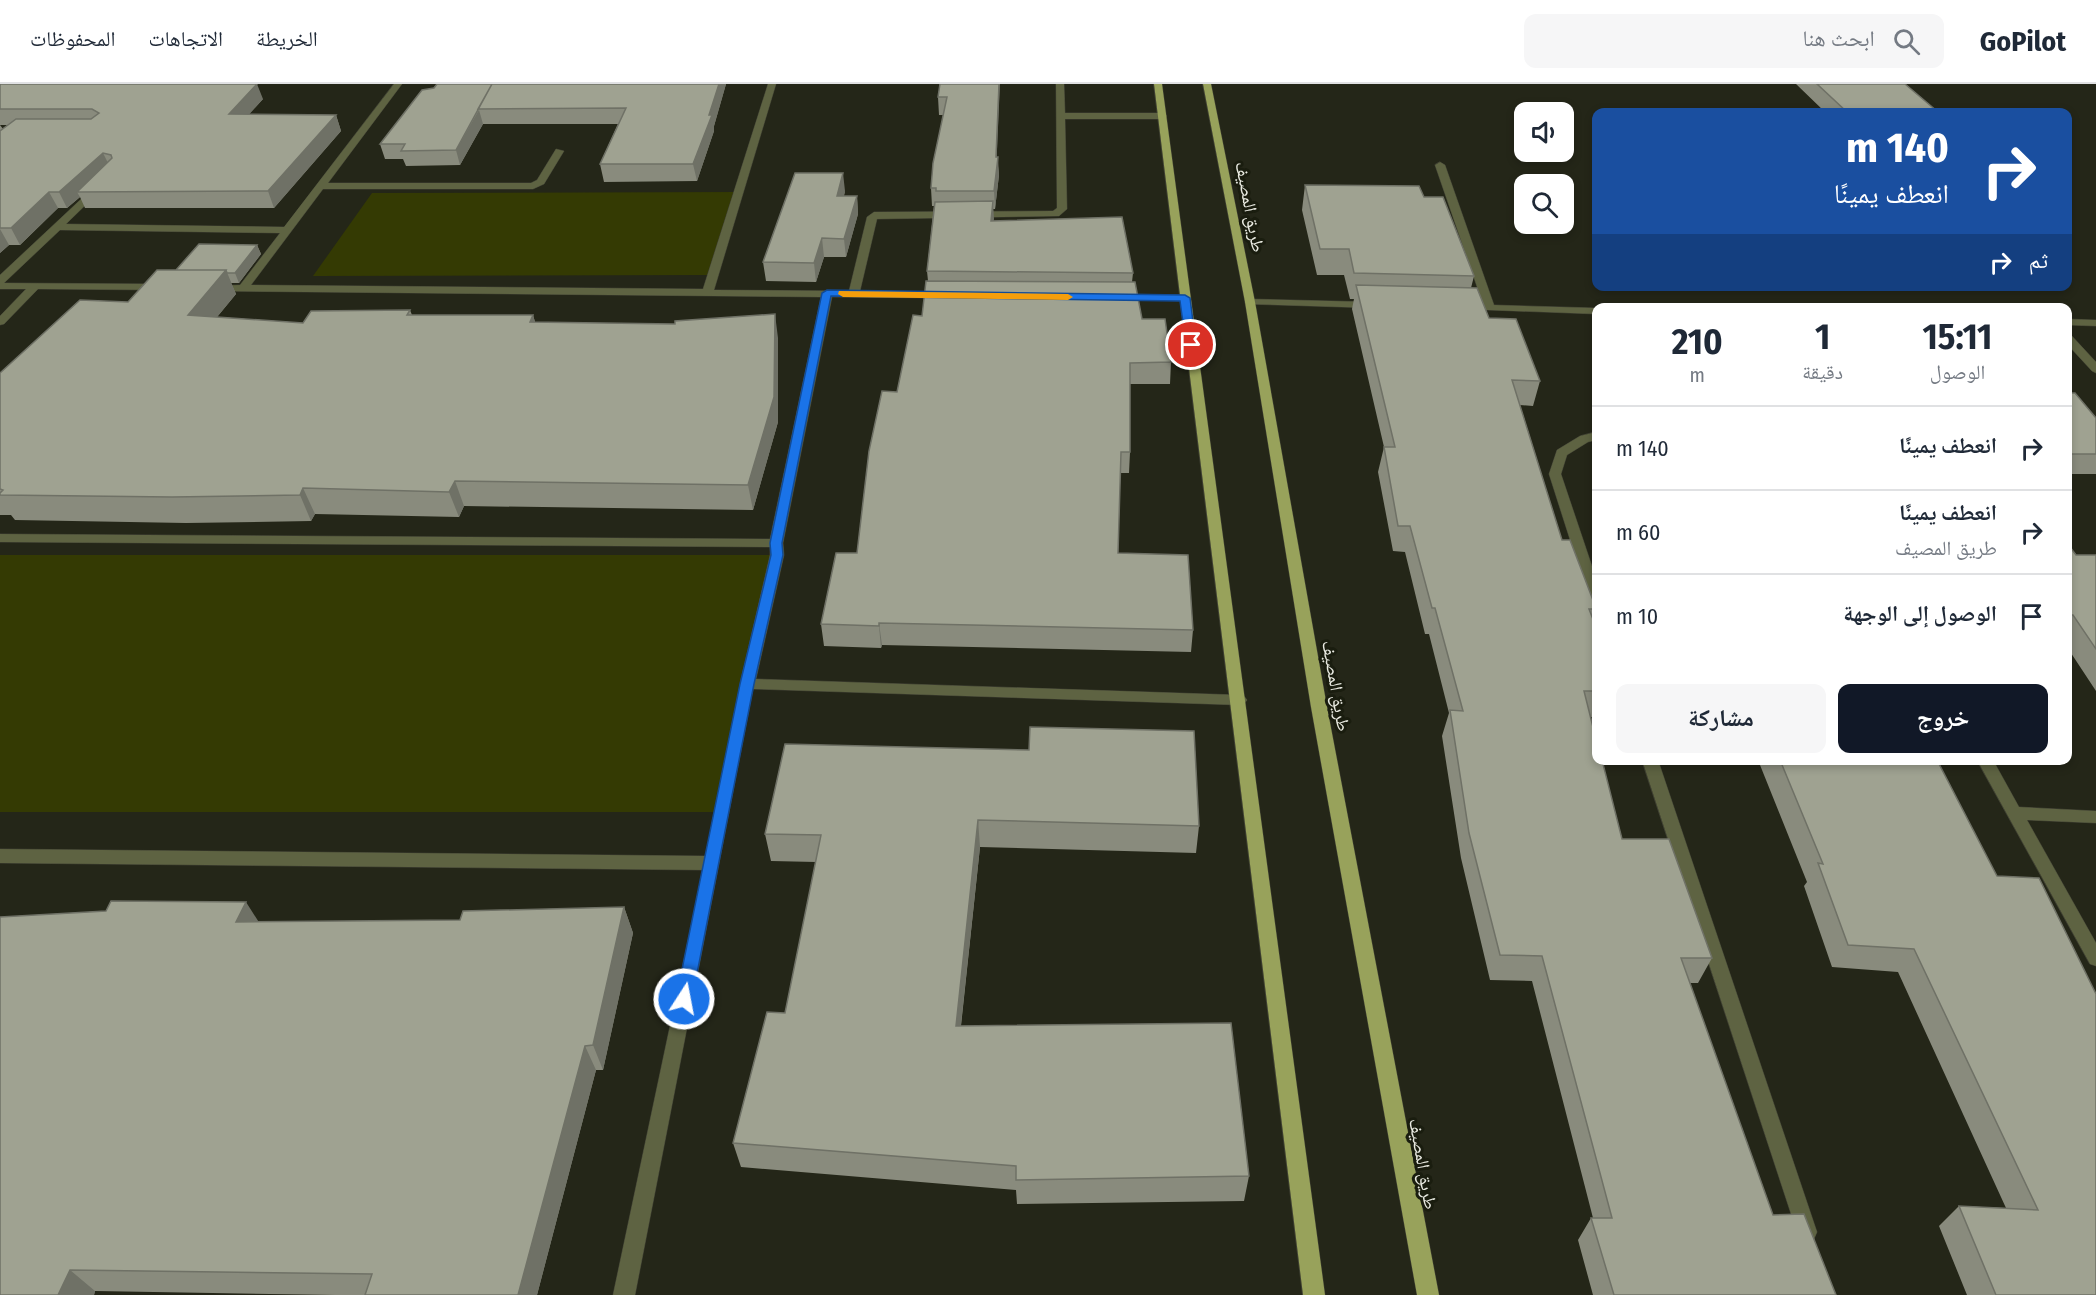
<!DOCTYPE html>
<html lang="ar">
<meta charset="utf-8">
<style>
body{margin:0;font-family:"Fira Sans Condensed","Noto Naskh Arabic",sans-serif;background:#f6f6f7;color:#1f2937;direction:rtl;height:100vh;display:flex;flex-direction:column;font-size:22px;white-space:nowrap}
*{box-sizing:border-box;margin:0}
p{font-size:20px;color:#747a83}
.icon{flex:none;width:33px;height:33px;fill:none;stroke:currentColor;stroke-width:2;stroke-linecap:round;stroke-linejoin:round}
.map{position:relative;flex:1;overflow:hidden;direction:ltr}
.drawer{position:absolute;left:1592px;top:219px;width:480px;height:462px;display:flex;flex-direction:column;background:#fff;border-radius:12px;box-shadow:0 3px 9px #0003;direction:rtl}
.drawer>*{flex:none}
.banner{position:absolute;left:1592px;top:24px;width:480px;height:183px;border-radius:12px;box-shadow:0 3px 9px #0003;direction:rtl;background:#1a4fa0;color:#fff;overflow:hidden}
.tools{position:absolute;left:1514px;top:18px;display:grid;gap:12px}
.tools a{display:grid;place-items:center;width:60px;height:60px;border-radius:12px;background:#fff;box-shadow:0 3px 9px #0003;font-size:30px}
.pin{position:absolute;display:grid;place-items:center;width:51px;height:51px;color:#fff;margin:-26px;border:3px solid #fff;border-radius:50%;box-shadow:0 2px 6px #0007}
.me{position:absolute;width:66px;margin:-33px;rotate:11deg;stroke-linejoin:round;filter:drop-shadow(0 0 4px #0008)}
.turn{display:flex;align-items:center;gap:21px;height:126px;padding:0 24px;font-size:27px}
.turn .icon{width:78px;height:78px;stroke-width:2.5}
.turn b{display:block;font-size:42px;line-height:51px}
.then{display:flex;align-items:center;height:57px;padding:0 24px;background:#0003;gap:12px;font-size:22px}
.eta{display:flex;justify-content:space-evenly;align-items:center;height:102px;text-align:center}
.eta b{font-size:36px;font-weight:700;line-height:42px}
.action{display:flex;gap:12px;margin-top:auto;padding:12px 24px}
.action a{flex:1;height:69px;border-radius:12px;background:#111827;color:#fff;font-size:24px;font-weight:700;line-height:69px;text-align:center}
.action a+a{background:#f6f6f7;color:#1f2937}
ul{padding:0;list-style:none}
li{display:flex;align-items:center;gap:18px;height:84px;padding:0 24px;border-top:2px solid #e0e1e3}
li div{flex:1}
li b{display:block;font-size:22px}
li em{font-style:normal}
header{display:flex;align-items:center;gap:36px;box-sizing:border-box;height:84px;padding:0 30px;background:#fff;border-bottom:2px solid #e0e1e3}
header strong{font-size:28px}
nav{display:flex;gap:33px;margin-inline-start:auto;font-size:21px}
.search{width:420px;height:54px;background:#f6f6f7;display:flex;align-items:center;gap:15px;box-sizing:border-box;padding:0 21px;border-radius:12px;color:#747a83;font-size:22px}
.map>svg:first-child{display:block}
.green{fill:#343a03}
.lines{fill:none;stroke-linecap:round;stroke-linejoin:round}
.minor-casing{stroke:#404134;stroke-width:1}
.primary-casing{stroke:#404134;stroke-width:1}
.minor{fill:#5e6342;fill-rule:evenodd}
.primary{fill:#98a25b;fill-rule:evenodd}
.wall{fill:#898b7d;fill-rule:evenodd}
.shaded-wall{fill:#6f7166}
.building{fill:#9fa291;stroke:#6f7166;stroke-width:1.5}
.route{fill:#1a73e8;stroke:#114b97;stroke-width:1.5}
.slow{fill:#f59e0b}
.labels{text-anchor:middle;dominant-baseline:central;stroke-width:6;stroke-linejoin:round;paint-order:stroke}
.street-label{font-size:18px;fill:#e9eae1;stroke:#1a1d0f}
</style>
<header>
<strong>GoPilot</strong>
<div class="search"><svg class="icon" aria-label="search" viewBox="0 0 24 24"><circle cx="10" cy="10" r="6"/><path d="M15 15l6 6"/></svg>ابحث هنا</div>
<nav><a>الخريطة</a><a>الاتجاهات</a><a>المحفوظات</a></nav>
</header>
<div class="map">
<svg width="2096" height="1211" viewBox="0 0 2096 1211">
<rect width="100%" height="100%" fill="#242618"/>
<path class="green" d="M740,108l-26,83 -401,1 59,-83z
M0,471h777l-54,257h-723z"/>
<g class="lines">
<g class="minor-casing">
<path id="minor" d="M394,0h8l-74,99h203l6,-3 19,-31 8,2 -20,33 -11,5h-210l-72,96 452,4 65,-205h8l-62,206 135,1 18,-74 7,-5 179,-1 4,-3 -1,-124h8l1,29h97l5,3 -5,3h-97l2,90 -8,7 -182,3 -17,72 85,1 5,3 -5,3 -113,-1 -49,246 1,12 -28,124 483,16 5,1 3,4 -3,4 -5,1 -486,-16 -118,606h-22l90,-425 -703,-7v-14l706,7 34,-172 30,-129v-8l-770,-5v-8l770,5 51,-242 -608,-6 -4,-1v-4l31,-1 40,-52 -220,-3 -56,53 158,1 5,3 -5,3 -124,-1 -34,35 -4,1v-9l26,-27h-26v-14l94,-88 8,2 -36,35 218,3z
M1440,78l5,3 49,140 102,3v6l-134,-5 -2,-2 6,-3h17l-48,-139z
M1119,210l66,1 5,3 -5,3 -70,-2v-4z
M1250,215l123,3 6,3 -6,3 -127,-4 -1,-2z
M2067,235l29,1v6l-29,-1z
M2067,250l4,1 25,27v11l-4,-2 -25,-27z
M1596,348v8l-8,2 -21,13 -6,19 35,104v26l-7,-5 -40,-125 8,-24 23,-14z
M1642,676h16l159,472 -3,7 -7,3 -7,-3 -3,-7z
M1977,676h16l26,47 77,4v12l-69,-3 69,123v23l-6,-2z"/>
</g>
<g class="primary-casing">
<path id="primary" d="M1154,0h8l163,1211h-22z
M1203,0h8l44,218 72,405 112,588h-22l-106,-588 -66,-405z"/>
</g>
<use href="#minor" class="minor"/>
<use href="#primary" class="primary"/>
</g>
<path class="wall" d="M0,0l263,15 -14,15 87,1 5,16 -67,77h-189l-5,-11 -13,11h-9l-38,37h-11l-9,8zM0,41h8l-5,4z
M437,0h289l-12,42v5l-17,50 -93,1 -4,-18 18,-40h-135l-23,41 -54,1 -3,-7h-18l-5,-15z
M940,0l57,73 2,18 -4,34h-2v12l140,52 -1,9 10,37 29,43 -1,22h-40v68l-1,21h-9l-2,80 75,77 -2,22 -309,-7 -1,3 -57,-2 -3,-22 36,-71 40,-161 25,-76 6,-35 -1,-10 7,-65h-2l-1,-18 12,-73h-4l-1,-18z
M1796,0h109l33,28h-113z
M1305,101l119,12 50,79 -3,12 18,30 51,63 -7,25 -13,-1 42,135 34,68v3l-3,9 3,7v90h-5l31,122 90,119 -14,25h-8l83,232 63,80h-243l-15,-55 13,-22h2l-61,-237 -42,-1 -29,-122 -19,-122 7,-23 -20,-79h-4l-20,-82 -12,-1 -15,-79 6,-25 -32,-138 2,-10h-4l-6,-24h-27l-15,-65z
M845,107l-1,5h13l1,18 -12,43h-22l-8,25 -50,-1 -3,-19z
M257,161l4,9 -22,29h-8l5,11 -19,23 86,6 107,-13 2,5h121l2,7 243,16v84l-25,88 -289,-4 -5,11 -144,-3 -4,7 -125,2 -171,-3 -4,-5h-11v-142l128,-71 48,-32z
M2067,309l29,25v56h-29z
M2067,459l9,12h20v136l-29,-44z
M785,660l414,82 -3,27 -216,-6 -19,179 288,150 -5,25 -227,3 -1,-14 -275,-23 -8,-24 52,-130 31,-151 -45,-1 -6,-27z
M1758,676h179l159,535h-129l-28,-69 20,-20 47,2 -108,-236 -66,-5 -28,-81 3,-4z
M624,823l9,26 -30,137h-7l-59,225h-202l-240,-4 -1,4h-94l259,-373 201,-2z"/>
<path class="shaded-wall" d="M257,0l6,15 -28,31 -6,-16z
M719,0h7l-12,42v5l-17,50 -4,-17z
M999,0h1l-4,87 2,-14 1,18 -4,34 -1,-18z
M479,26l4,14 -23,41 -4,-15z
M336,31l5,16 -67,77 -6,-17z
M103,69l8,16 -34,23 3,5 -13,11 -8,-16z
M843,89l2,18 -6,23 -2,-18z
M49,108l9,16 -38,37 -9,-17z
M857,112l1,18 -12,43 -2,-18z
M993,117l1,18 -3,20v-18z
M0,145l9,16 -9,8z
M822,154l2,19 -8,25 -2,-19z
M257,161l4,9 -22,29 -4,-10z
M226,186l10,24 -37,45 -11,-24z
M775,230l3,24v84l-25,88 -5,-25z
M533,231l7,24 -10,-17z
M455,397l9,25 -5,11 -10,-25z
M303,404l12,26 -4,7 -11,-26z
M879,539l3,22 -1,3 -2,-22z
M978,736l2,27 -22,205 -2,-26z
M246,818l16,25 -26,-5z
M624,823l9,26 -30,137 -10,-25z
M585,962l11,24 -59,225h-19z
M70,1186l25,21 -1,4h-36z"/>
<path class="building" d="M0,0h257l-28,30 107,1 -68,76 -191,1 35,-34 -1,-3 -8,-2 -44,39h-10l-38,36h-11v-97l16,-12h75l8,-6 -7,-4h-92z
M437,0h55l-36,66 -55,1 4,-7h-25l42,-54 12,-2z
M492,0h227l-10,31h3l-19,49h-93l26,-56 -148,1z
M940,0h59l-3,73h2l-4,34h-58v-3h-5l2,-25 14,-66h-9z
M1817,0h88l33,28h-91z
M795,89h48l-6,23h20l-13,43 -22,-1 -8,25 -51,-1z
M1305,101l114,1 5,11h19l31,79 -120,-3 -5,-24h-29z
M993,117l-2,20 131,-4 11,56 -206,-2 8,-69z
M199,160l58,1 -22,28h-8l-1,-3h-50z
M157,186h69l-38,45 115,8 8,-12 99,-1 -3,5h126l-3,7 145,2v-3l100,-7 -1,83 -26,88 -293,-4 -6,11 -146,-4 -3,7 -128,2 -172,-2v-2l3,-3 -3,-1v-116l80,-73 48,2z
M926,197l209,1 7,37h23l6,43 -41,1v89h-9l-3,101 70,2 5,75 -314,-7v3l-58,-2 15,-71h21l12,-102 13,-60 15,1 16,-77 9,1z
M1356,201l121,3 12,30 27,1 24,62 -28,-1 50,160h8l26,68v1h-7l7,18v64h-12l12,48v21h6l20,79h47l43,119h-31l92,257 31,-1 32,81h-222l-23,-77h21l-70,-262 -42,-1 -31,-122 -19,-123 13,1 -28,-103h-3l-22,-82h-12l-14,-79h11z
M2067,309h8l21,25v36h-29z
M2067,459l9,12h20v94l-23,-34h-6z
M1030,643l164,4 5,95 -221,-6 -22,206 275,-3 18,153 -233,4v-14l-283,-23 34,-131 18,1 36,-178 -56,-1 20,-90 244,6z
M1780,676h157l60,116 42,2 57,116v301h-100l-37,-89 79,4 -124,-261 -66,-4 -30,-82 5,1z
M111,817l135,1 -10,20 224,-2 3,-9 161,-4 -31,138 -8,1 -67,249h-153l7,-21 -302,-4 -12,25h-58v-378l106,-6z"/>
<path class="route" d="M827,206l358,5 5,3 6,47 -5,4 -5,-4 -6,-44 -349,-5 -49,247 1,12 -29,129 -62,315 -2,5 -6,2 -6,-2 -2,-5 64,-315 31,-129 -1,-12 52,-250z"/>
<path class="slow" d="M839,207l229,3 5,3 -5,3 -225,-3 -5,-3z"/>
<g class="labels">
<g class="street-label">
<text transform="translate(1250 123) rotate(79)">طريق المصيف</text>
<text transform="translate(1336 602) rotate(80)">طريق المصيف</text>
<text transform="translate(1423 1080) rotate(80)">طريق المصيف</text>
</g>
</g>
</svg>
<div class="tools">
<a><svg class="icon" aria-label="sound" viewBox="0 0 24 24"><path d="M4 9h4l5-4v14l-5-4H4zM17 9q2 3 0 6"/></svg></a>
<a><svg class="icon" aria-label="search" viewBox="0 0 24 24"><circle cx="10" cy="10" r="6"/><path d="M15 15l6 6"/></svg></a>
</div>
<div class="pin" style="left:1191px;top:261px;background:#d93025"><svg class="icon" aria-label="arrive" viewBox="0 0 24 24"><path d="M6 21V4h12l-3 4 3 4H6"/></svg></div>
<svg class="me" style="left:684px;top:915px" viewBox="-20 -20 40 40"><circle r="17" fill="#1a73e8" stroke="#fff" stroke-width="3"/><path d="M0-11L8 9 0 5-8 9z" fill="#fff"/></svg>
<div class="banner">
<div class="turn"><svg class="icon" aria-label="right" viewBox="0 0 24 24"><path d="M7 20v-9h11M14 6l5 5-5 5"/></svg><div><b>140 m</b>انعطف يمينًا</div></div>
<div class="then">ثم<svg class="icon" aria-label="right" viewBox="0 0 24 24"><path d="M7 20v-9h11M14 6l5 5-5 5"/></svg></div>
</div>
<section class="drawer">
<div class="eta">
<div><b>15:11</b><p>الوصول</p></div>
<div><b>1</b><p>دقيقة</p></div>
<div><b>210</b><p>m</p></div>
</div>
<ul>
<li><svg class="icon" aria-label="right" viewBox="0 0 24 24"><path d="M7 20v-9h11M14 6l5 5-5 5"/></svg><div><b>انعطف يمينًا</b></div><em>140 m</em></li>
<li><svg class="icon" aria-label="right" viewBox="0 0 24 24"><path d="M7 20v-9h11M14 6l5 5-5 5"/></svg><div><b>انعطف يمينًا</b><p>طريق المصيف</p></div><em>60 m</em></li>
<li><svg class="icon" aria-label="arrive" viewBox="0 0 24 24"><path d="M6 21V4h12l-3 4 3 4H6"/></svg><div><b>الوصول إلى الوجهة</b></div><em>10 m</em></li>
</ul>
<div class="action"><a>خروج</a><a>مشاركة</a></div>
</section>
</div>
